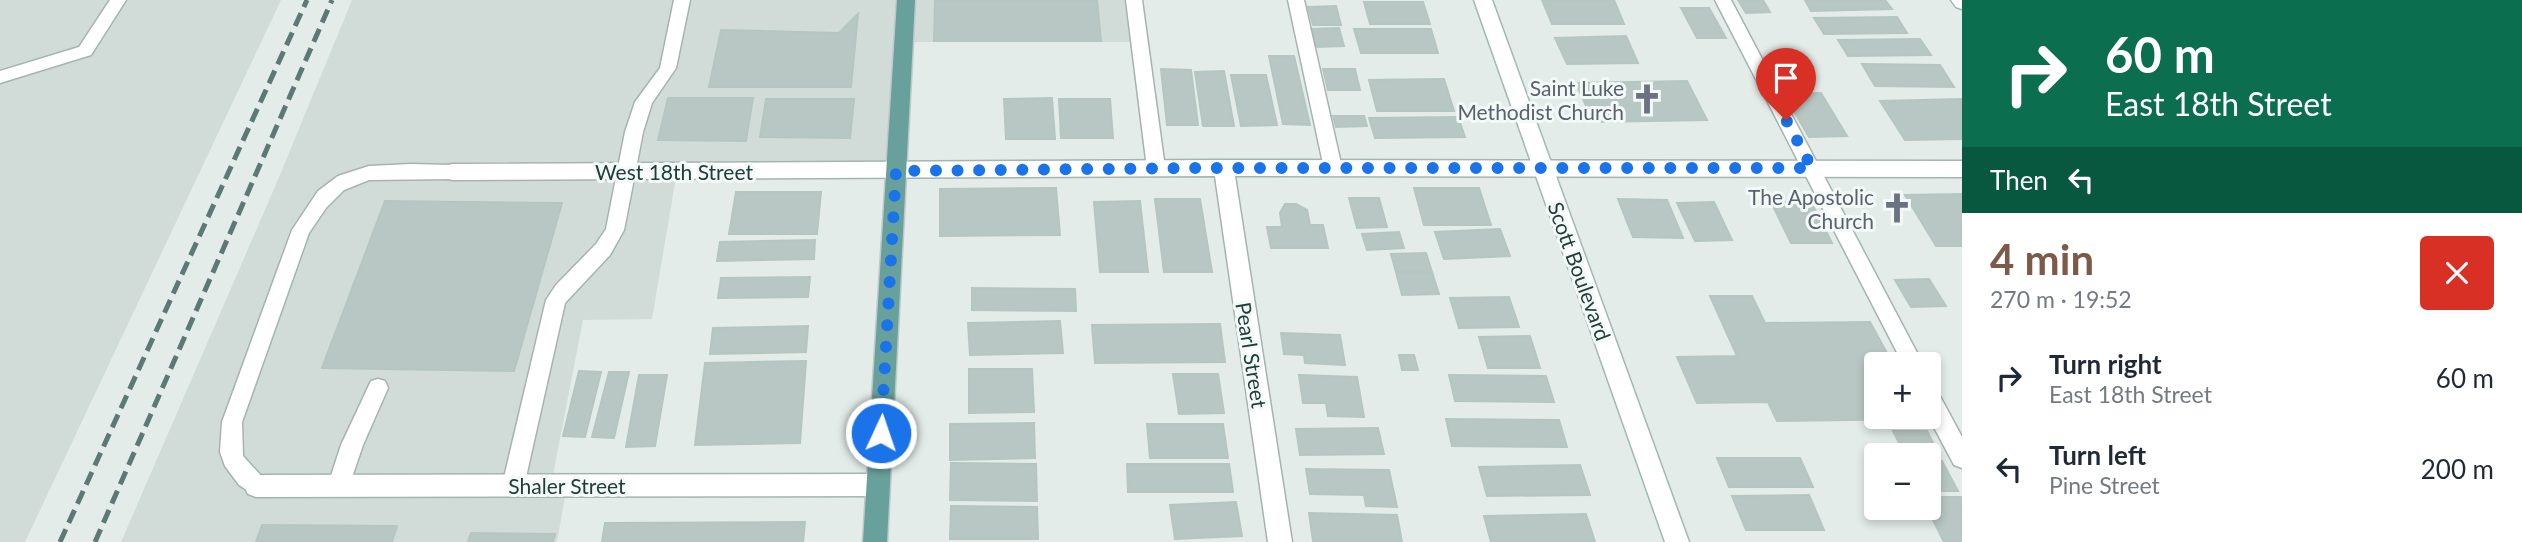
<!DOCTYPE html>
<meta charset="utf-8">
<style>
body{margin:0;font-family:Lato,sans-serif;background:#f2f2f3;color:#1f2937;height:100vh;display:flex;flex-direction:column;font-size:26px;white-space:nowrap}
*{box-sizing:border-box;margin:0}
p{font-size:23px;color:#747a83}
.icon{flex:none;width:38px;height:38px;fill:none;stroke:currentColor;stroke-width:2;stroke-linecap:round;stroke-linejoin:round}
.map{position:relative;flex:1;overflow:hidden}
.details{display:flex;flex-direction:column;background:#fff;width:560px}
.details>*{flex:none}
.top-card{background:#0b6e4f;color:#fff;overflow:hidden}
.controls{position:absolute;left:1864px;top:352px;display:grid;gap:14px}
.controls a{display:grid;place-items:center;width:77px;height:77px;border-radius:7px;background:#fff;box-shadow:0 4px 10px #0003;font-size:35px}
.pin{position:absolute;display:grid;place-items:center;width:60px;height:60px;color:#fff;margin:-72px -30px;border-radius:50% 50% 50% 0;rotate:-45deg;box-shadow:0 0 7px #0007}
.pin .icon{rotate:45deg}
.me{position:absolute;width:77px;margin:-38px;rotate:3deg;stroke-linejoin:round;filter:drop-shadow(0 0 5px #0008)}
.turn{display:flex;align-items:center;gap:24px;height:147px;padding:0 28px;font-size:32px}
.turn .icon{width:91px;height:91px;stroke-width:2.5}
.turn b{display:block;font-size:49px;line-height:60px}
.then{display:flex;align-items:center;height:66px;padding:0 28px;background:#0003;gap:14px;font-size:26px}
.round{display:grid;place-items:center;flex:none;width:74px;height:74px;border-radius:7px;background:#f2f2f3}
.overview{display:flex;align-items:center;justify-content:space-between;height:119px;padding:0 28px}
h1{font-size:42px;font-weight:700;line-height:52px;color:#7d5a48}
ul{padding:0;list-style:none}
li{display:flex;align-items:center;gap:21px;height:91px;padding:0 28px}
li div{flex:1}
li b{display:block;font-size:26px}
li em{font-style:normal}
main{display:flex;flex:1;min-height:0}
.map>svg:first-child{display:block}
.built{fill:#d1dcd9}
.building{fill:#b8c7c3;stroke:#b5c6c1;stroke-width:2}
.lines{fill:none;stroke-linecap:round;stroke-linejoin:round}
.lane-casing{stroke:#a5b4b1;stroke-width:3}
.street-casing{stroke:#a5b4b1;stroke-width:3}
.secondary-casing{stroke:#a1b8b3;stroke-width:3}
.primary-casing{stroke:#c1c9c8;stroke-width:3}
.lane{fill:#fff;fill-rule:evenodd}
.street{fill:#fff;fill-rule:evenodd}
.secondary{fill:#fff;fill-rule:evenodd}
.primary{fill:#68a19b;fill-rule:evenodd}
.rail{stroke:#5d7975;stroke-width:5;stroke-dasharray:14 7;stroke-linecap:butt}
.route{stroke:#1a73e8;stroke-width:12;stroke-dasharray:0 21.6}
.labels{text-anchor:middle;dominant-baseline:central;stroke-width:6;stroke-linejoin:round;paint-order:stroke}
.worship-label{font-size:21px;fill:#5b616d;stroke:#f3f9f7;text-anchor:end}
.street-label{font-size:21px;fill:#223d3a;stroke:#f3f9f7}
</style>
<main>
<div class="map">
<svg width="1962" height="542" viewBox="0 0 1962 542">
<rect width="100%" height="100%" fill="#e3ece9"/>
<path class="built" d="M0,0h281l-256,542h-25z
M352,0h782l6,42h-236l-8,129h-219l-25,148 -69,1 -32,165h16l-10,57h-436l156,-360z"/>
<path class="building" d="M935,0h162l4,41h-167z
M1542,0h72l10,24h-72z
M1738,0h25l7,12 -24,1z
M1805,0h80l7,9 -81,2z
M1364,2h59l7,22h-60z
M1336,6l5,19h-28l-5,-18z
M1681,8h28l17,30h-29z
M858,14l-7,73h-142l12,-57 118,3z
M1897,17l10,16 -83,1 -10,-16z
M1339,28l5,18 -30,1 -5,-18z
M1354,29h77l7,24h-77z
M1626,36l12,27 -71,1 -12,-26z
M1920,39l11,16 -83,1 -10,-16z
M1269,56h25l16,69 -27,-1z
M1862,64l78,1 14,22 -79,-1z
M1161,69l30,1 7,55h-31z
M1323,69h32l5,21h-32z
M1224,71l10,55h-31l-8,-54z
M1231,75h35l11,50 -36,1z
M1444,79l10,32h-77l-8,-31z
M1687,81l20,39 -114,2 -17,-39z
M1821,93l26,43 -38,1 -25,-43z
M668,98h85l-7,43 -88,-1z
M1052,98l3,41h-49l-2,-40z
M766,99h88l-4,39 -90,-1z
M1059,99h51l3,39h-52z
M1962,99v40l-57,1 -25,-39z
M1333,116h31l3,10 -31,1z
M1458,117l7,20 -90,1 -6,-20z
M1056,188l4,47 -120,1v-47z
M1414,188h65l12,37h-67z
M736,192h85l-4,42h-88z
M1962,194v52h-26l-31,-51z
M1349,198h30l8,29 -30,1z
M1155,199h45l12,73h-48z
M1618,199l49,1 16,38 -50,-1z
M385,201l177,2 -48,168 -192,-3z
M1140,201l8,71h-48l-6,-70z
M1714,202l18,38 -37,1 -18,-38z
M1771,202h40l21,41h-41z
M1285,204h11l11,6 3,15h13l5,23h-57l-4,-21h15l-2,-14z
M1500,229l10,27 -66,3 -9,-27z
M1399,232l5,16 -37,2 -5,-16z
M815,240l-1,19 -97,2 3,-19z
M1426,253l6,19h-36l-5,-18z
M1396,272h36l7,22 -37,1z
M810,277l-2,20 -90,1 3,-20z
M1929,279l17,27 -35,1 -16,-27z
M972,288l103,1 1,22 -104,-1z
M1710,296h42l13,27 105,-1 23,42h-17v52h46l1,3 -146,2 -9,-19 -71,1 -20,-46 60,-1z
M1509,297l10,30 -60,1 -9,-30z
M1060,321l3,32 -93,2 -2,-32z
M1220,324l5,38 -130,1 -3,-38z
M808,326l-2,26 -96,2 3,-26z
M1281,333l59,2 5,30 -40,-2 -1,-8 -20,-1z
M1530,336l10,32h-52l-9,-31z
M1399,355h15l4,15h-16z
M806,361l-6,82 -105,2 10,-82z
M969,369h63l2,43 -65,1z
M579,371l22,1 -16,65 -22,-1z
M609,372h20l-15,66 -22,-1z
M1173,374h45l6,39 -45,1z
M639,375h28l-12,71 -29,1z
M1299,375l58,2 7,40 -36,-1 -2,-13h-23z
M1449,375l97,1 8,26 -99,-1z
M1446,419l113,1 8,27 -115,-1z
M1034,423l1,35 -85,2v-36z
M1147,424h76l5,34h-78z
M1378,428l6,26 -84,1 -4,-26z
M1893,431h34l12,23 -34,1z
M1717,458h83l13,29h-84z
M1928,461h14l16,30h-30z
M951,463l85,1 1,37 -87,-1z
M1127,464h102l4,28h-105z
M1580,465l10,30 -103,1 -8,-29z
M1306,469l83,1 8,37 -31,-1 -2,-11 -54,-1z
M1809,495l15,35h-78l-14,-34z
M1928,497h34v45h-18l-17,-34z
M1236,502l6,34 -67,3 -5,-34z
M951,506l86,1 1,32h-88z
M1309,513l88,2 5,27 -89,-1z
M1586,514l9,28h-104l-7,-26z
M805,522l-2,20h-201l3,-19z
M262,525l135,1 -5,16h-136z
M471,533l84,1 -2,8h-85z"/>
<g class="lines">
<g class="lane-casing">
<path id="lane" d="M110,0h16l-35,55 -91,28v-12l79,-24z
M674,0h16l-14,68 -24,35 -9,29 -19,98 -14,25 -45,48 -41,183 -3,7 -8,3 -8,-3 -3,-7 44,-186 10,-15 40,-41 10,-15 19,-97 10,-30 25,-34z
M1126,0h16l23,168 -3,5h-12l-3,-5z
M1288,0h16l38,168 -3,5h-12l-3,-5z
M1715,0h16l192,364h-20z
M411,164l41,1 6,2 3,5 -3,5 -6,2 -83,1 -25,10 -18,18 -17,25 -67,189 1,34 21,23 3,7 -3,7 -8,3 -17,-11 -14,-19 -5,-14 2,-30 70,-192 26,-39 20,-15 31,-10z
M378,379l7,2 3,7 -25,57 -16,47 -8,3 -8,-3 -3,-7 13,-40 30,-64z
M1928,385l7,2 27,50v31l-8,-3 -26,-49z"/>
</g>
<g class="street-casing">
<path id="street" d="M1224,160l738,1v16l-727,-1 57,366h-24l-53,-366 -763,4 -7,-2 -3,-6 3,-6 7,-2z
M877,474l8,3 4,8 -4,8 -8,3 -621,1 -8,-3 -4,-8 4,-8 8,-3z"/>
</g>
<g class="secondary-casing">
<path id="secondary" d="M1474,0h18l197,542h-24z
M1951,0h11v9l-6,-2z"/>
</g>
<g class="primary-casing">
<path id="primary" d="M897,0h18l-28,542h-24z"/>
</g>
<use href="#lane" class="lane"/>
<use href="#street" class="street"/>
<use href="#secondary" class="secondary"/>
<use href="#primary" class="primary"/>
<path class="rail" d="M60,542l247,-542
M95,542l237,-542"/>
</g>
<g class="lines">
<path class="route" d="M881,433l15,-262 305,-3h611l-26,-48"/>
</g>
<defs>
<g id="church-bare" transform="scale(2.415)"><path d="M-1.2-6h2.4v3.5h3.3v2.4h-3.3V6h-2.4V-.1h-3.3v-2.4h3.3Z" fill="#6b7280" stroke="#f3f9f7" stroke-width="2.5" paint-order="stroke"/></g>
</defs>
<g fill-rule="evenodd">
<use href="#church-bare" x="1647" y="99"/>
<use href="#church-bare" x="1897" y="208"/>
</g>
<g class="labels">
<g class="worship-label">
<text x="1624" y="87">Saint Luke<tspan x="1624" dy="24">Methodist Church</tspan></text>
<text x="1874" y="196">The Apostolic<tspan x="1874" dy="24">Church</tspan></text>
</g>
<g class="street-label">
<text x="674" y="171">West 18th Street</text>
<text transform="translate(1580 271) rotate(70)">Scott Boulevard</text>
<text transform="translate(1252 355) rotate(81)">Pearl Street</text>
<text x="567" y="485">Shaler Street</text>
</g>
</g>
</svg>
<div class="controls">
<a>+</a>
<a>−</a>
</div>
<div class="pin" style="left:1786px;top:120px;background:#d93025"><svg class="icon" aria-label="arrive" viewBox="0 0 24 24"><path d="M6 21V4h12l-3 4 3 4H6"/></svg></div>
<svg class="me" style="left:881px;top:433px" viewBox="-20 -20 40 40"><circle r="17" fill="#1a73e8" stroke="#fff" stroke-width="3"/><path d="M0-11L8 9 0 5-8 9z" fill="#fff"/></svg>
</div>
<section class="details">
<div class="top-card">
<div class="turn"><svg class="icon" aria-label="right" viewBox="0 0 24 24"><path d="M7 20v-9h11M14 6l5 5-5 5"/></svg><div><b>60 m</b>East 18th Street</div></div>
<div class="then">Then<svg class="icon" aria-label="left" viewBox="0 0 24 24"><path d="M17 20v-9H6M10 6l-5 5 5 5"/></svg></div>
</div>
<div class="overview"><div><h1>4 min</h1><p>270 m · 19:52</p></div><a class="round" style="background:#d93025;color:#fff"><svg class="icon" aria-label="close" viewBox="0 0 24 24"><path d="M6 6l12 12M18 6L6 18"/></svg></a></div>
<ul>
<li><svg class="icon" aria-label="right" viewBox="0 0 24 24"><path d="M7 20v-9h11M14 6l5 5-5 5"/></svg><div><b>Turn right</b><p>East 18th Street</p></div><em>60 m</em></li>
<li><svg class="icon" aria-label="left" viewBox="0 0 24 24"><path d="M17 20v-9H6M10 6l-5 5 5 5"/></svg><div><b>Turn left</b><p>Pine Street</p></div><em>200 m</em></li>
</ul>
</section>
</main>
